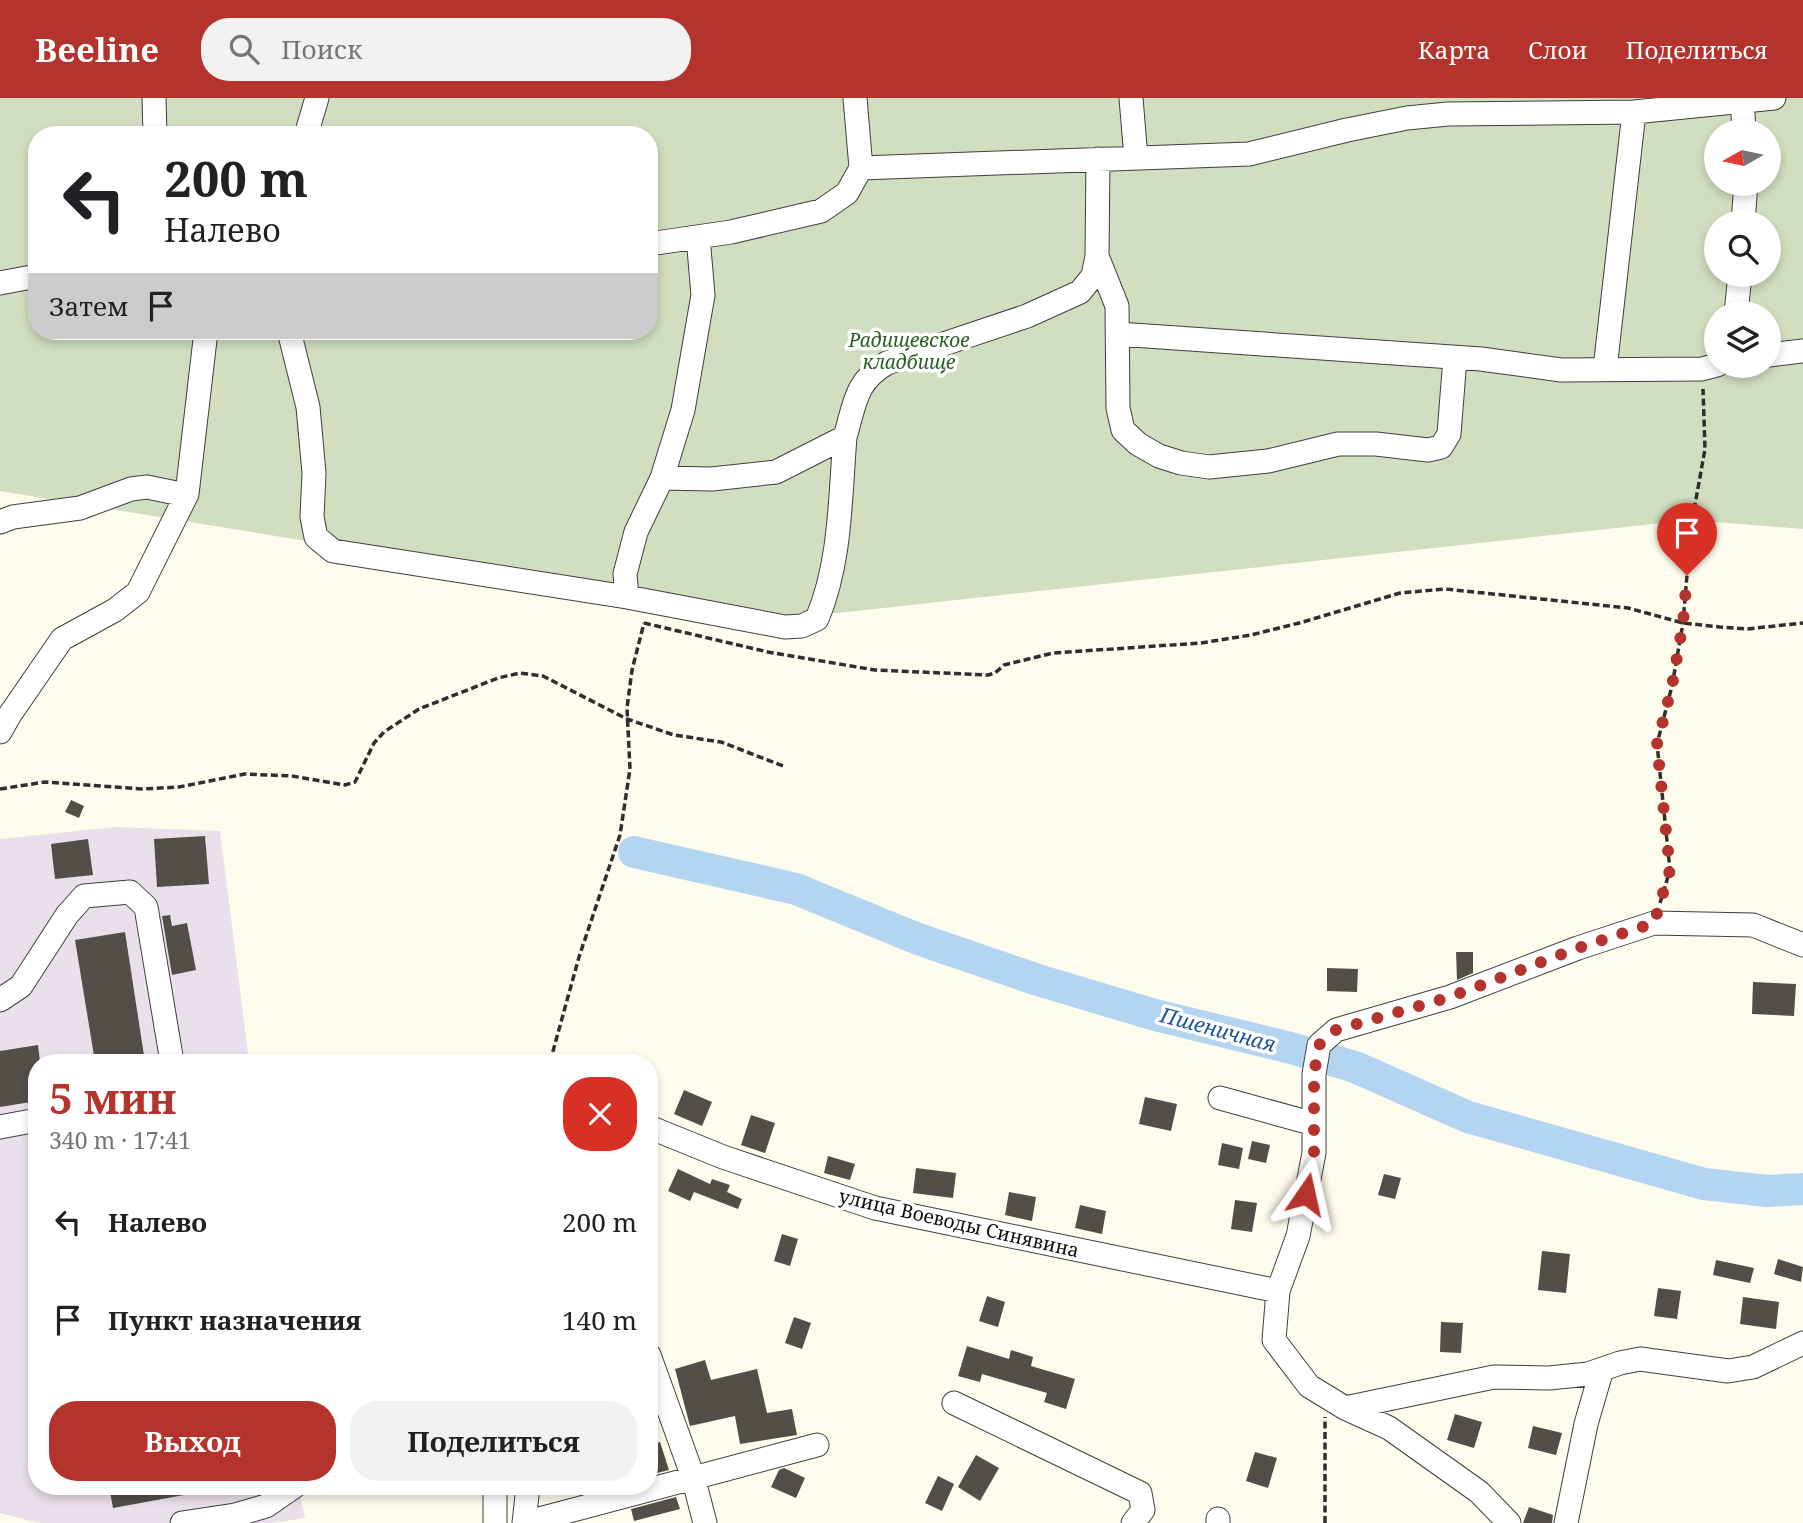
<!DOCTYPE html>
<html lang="ru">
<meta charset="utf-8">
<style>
body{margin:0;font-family:"Noto Serif",serif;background:#f2f2f2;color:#202124;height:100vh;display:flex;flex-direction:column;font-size:26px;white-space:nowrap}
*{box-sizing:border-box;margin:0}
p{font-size:23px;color:#757577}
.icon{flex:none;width:38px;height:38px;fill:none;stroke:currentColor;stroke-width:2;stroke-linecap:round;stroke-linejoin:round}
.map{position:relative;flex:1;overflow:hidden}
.panel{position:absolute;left:28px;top:956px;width:630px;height:441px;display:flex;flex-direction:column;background:#fff;border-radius:28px;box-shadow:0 4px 10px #0003}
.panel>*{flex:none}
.top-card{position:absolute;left:28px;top:28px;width:630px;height:214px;border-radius:28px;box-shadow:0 4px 10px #0003;background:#fff;color:#202124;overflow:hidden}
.needle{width:46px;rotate:261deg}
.tools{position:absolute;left:1704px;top:21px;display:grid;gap:14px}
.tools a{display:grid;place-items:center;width:77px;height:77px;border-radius:50%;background:#fff;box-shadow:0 4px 10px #0003;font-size:35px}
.pin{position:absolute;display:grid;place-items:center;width:60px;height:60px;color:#fff;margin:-72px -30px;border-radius:50% 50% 50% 0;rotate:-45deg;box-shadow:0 0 7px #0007}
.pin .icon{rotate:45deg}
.me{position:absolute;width:77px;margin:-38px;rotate:11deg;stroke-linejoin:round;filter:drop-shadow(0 0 5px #0008)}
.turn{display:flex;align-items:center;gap:24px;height:147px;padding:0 21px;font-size:32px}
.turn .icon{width:91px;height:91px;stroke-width:2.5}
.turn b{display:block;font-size:49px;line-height:60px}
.then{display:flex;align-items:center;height:66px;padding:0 21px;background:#0003;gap:14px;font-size:26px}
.round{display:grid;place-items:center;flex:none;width:74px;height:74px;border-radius:28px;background:#f2f2f2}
.headline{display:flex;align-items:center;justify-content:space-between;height:119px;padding:0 21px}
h1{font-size:42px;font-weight:700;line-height:52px;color:#b4332c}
.button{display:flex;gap:14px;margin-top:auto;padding:14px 21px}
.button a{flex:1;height:80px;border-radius:28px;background:#b4332c;color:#fff;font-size:28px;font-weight:700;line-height:80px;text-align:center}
.button a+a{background:#f2f2f2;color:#202124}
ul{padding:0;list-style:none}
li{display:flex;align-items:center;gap:21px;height:98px;padding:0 21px}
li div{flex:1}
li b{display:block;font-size:26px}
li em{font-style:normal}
header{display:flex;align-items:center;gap:42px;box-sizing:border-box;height:98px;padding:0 35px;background:#b4332c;color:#fff}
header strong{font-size:33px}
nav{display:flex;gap:38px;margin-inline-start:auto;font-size:24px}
.search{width:490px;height:63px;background:#f2f2f2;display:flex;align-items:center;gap:18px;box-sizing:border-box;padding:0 24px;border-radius:28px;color:#757577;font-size:26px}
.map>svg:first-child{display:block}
.industrial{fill:#eae0eb}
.cemetery{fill:#d1debf;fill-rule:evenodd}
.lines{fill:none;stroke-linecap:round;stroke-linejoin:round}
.river{stroke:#b3d5f2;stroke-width:32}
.building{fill:#544e49}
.minor-casing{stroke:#3f3f3f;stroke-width:25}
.path{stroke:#2e2e2e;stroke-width:3.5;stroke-dasharray:7 3.5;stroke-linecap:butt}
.minor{stroke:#fff;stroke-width:23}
.route{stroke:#b4332c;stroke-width:12;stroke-dasharray:0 21.6}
.labels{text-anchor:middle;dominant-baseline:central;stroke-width:7;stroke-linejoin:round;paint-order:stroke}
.park-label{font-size:19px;font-style:italic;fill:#276020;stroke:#fff}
.street-label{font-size:19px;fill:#0c0c0c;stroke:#fff}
.water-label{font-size:21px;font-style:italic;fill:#1c5596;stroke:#fff}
</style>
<header>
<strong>Beeline</strong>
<div class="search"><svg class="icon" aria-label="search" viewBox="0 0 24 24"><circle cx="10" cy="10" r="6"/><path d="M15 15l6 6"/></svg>Поиск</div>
<nav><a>Карта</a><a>Слои</a><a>Поделиться</a></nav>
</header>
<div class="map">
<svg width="1803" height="1425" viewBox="0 0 1803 1425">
<rect width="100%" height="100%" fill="#fefcec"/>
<path class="industrial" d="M115,729l105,4 29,231h-212v424h268l-6,3 6,29 -33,5h-233l-39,-10v-674z"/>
<path class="cemetery" d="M0,0h1803v431l-113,-9 -907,99 -783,-128zM1717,33h52v53h-52zM37,37h612v196h-612zM1717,124h52v53h-52zM1717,215h52v53h-52z"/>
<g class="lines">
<path class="river" d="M634,754l162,37 122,50 120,41 117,35 136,33 64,19 113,50 236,67 63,7 36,-2"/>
</g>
<path class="building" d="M71,702l13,6 -5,12 -14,-6z
M205,738l4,48 -52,3 -3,-48z
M88,741l5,36 -38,4 -4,-35z
M170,817l2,11 15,-3 9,47 -24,5 -10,-59z
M125,834l20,130h-50l-20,-122z
M1456,854h17v21l-16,7z
M1327,870l31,1 -1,23 -30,-1z
M1753,884l43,2 -2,32 -42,-2z
M38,947l2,17h-3v39l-37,6v-56z
M684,992l28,12 -10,24 -28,-12z
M1145,999l32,7 -6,27 -32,-7z
M751,1017l24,8 -10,30 -24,-8z
M1252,1043l18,4 -4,18 -18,-4z
M1222,1045l21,5 -4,21 -21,-4z
M828,1058l27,8 -5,16 -26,-7z
M916,1070l40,5 -3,25 -40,-5z
M678,1071l32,15 2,-5 18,6 -3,7 15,7 -4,10 -44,-17 -4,9 -22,-10z
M1384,1076l17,4 -6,21 -17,-4z
M1009,1094l27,5 -4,24 -27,-6z
M1235,1102l22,3 -5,29 -21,-3z
M1080,1107l26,6 -4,23 -27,-6z
M782,1136l16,5 -8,27 -16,-5z
M1542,1153l28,3 -4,39 -28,-3z
M1778,1161l25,8 -2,15 -27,-8z
M1716,1162l38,8 -4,15 -37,-8z
M1658,1190l23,3 -4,28 -23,-3z
M987,1198l18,6 -7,25 -19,-6z
M1743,1199l36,5 -3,27 -36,-5z
M794,1219l17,6 -9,26 -17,-6z
M1441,1224l22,1 -2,30 -21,-1z
M967,1248l42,13 2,-9 22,7 -2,9 44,13 -9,30 -22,-7 3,-9 -65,-19 -2,8 -22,-6z
M705,1262l6,20 46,-11 10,44 25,-4 5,26 -57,9 -5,-28 -45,10 -15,-57z
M1455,1316l27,8 -8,26 -27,-8z
M1533,1328l29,7 -6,22 -28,-7z
M660,1344l9,28 -20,5v-30z
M1255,1354l22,6 -9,30 -22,-7z
M976,1357l23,13 -19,33 -22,-14z
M784,1370l21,10 -9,20 -25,-11 8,-17z
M938,1378l16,8 -12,27 -17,-8z
M109,1388h86v7l-82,15z
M676,1399l4,12 -46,12 -3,-12z
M1529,1409l24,8 -1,8h-29z"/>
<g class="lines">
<g class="minor-casing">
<path id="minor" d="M154,0l1,37
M855,0l6,70
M1131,0l5,60
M1742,0l2,33
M306,37l11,-37
M1098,61l-1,97 20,50 1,102 5,22 15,14 21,12 22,7 28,4 59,-6 70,-17h38l52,6 13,-3 8,-13 6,-76
M1743,124l3,-38
M649,146l82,-12 90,-21 26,-18 14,-25 388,-14 98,-24 60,-12 41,-4 186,-2 140,-14
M0,185l37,-7
M1736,215l4,-38
M289,233l19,76 6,66 -2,44 4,20 17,14 294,46 158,30 17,-1 15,-7c24,-57 23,-121 28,-182
M1118,236l363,25 80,11 141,-1 15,-4
M1769,257l34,-4
M1605,271l29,-257
M662,380l50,1 64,-7 69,-35c10,-33 10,-56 42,-74l140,-47 53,-24 13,-16 4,-20
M0,424l13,-5 67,-9 51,-19 16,-2 39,8
M627,499l-2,-23 11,-42 26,-54 21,-68 20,-115 -5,-58
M0,634l9,-16 53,-77 53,-29 23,-18 49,-98 19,-163
M0,902l21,-14 46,-71 17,-19 46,-4 16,15 26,155
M1220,1000l94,26
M0,1029l37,-7
M649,1029l74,30 152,51 403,83
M649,1257l44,122 12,46
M954,1305l186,90 3,17 -10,13
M1345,1310l149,-31 55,1 39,-4 32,-11 20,-4 88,12 25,-4 50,-24
M495,1388v37
M182,1425l53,-8 31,-9 29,-20
M524,1425l293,-78
M524,1425l4,-37
M1218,1425v-4
M1509,1425l-30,-31 -90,-64 -44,-20 -36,-22 -35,-46 4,-49 20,-55 16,-83v-79l5,-29 17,-15 114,-33 128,-49 76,-25 99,2 50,20
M1566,1425l20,-99 16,-55"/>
</g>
<path class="path" d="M644,525l124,29 107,18 113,5 7,-2 9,-8 49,-12 148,-10 50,-8 52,-13 97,-29 45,-4 183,19 55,15 37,4 27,2 56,-6
M0,691l45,-7 97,7 37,-2 66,-13 47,2 53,9 10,-3 19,-39 10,-11 35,-23 79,-31 22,-5 23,3 84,43 47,16 47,7 65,25
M1660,805l10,-33 -13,-126 15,-58 11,-63 8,-96 14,-78 -2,-60
M550,964l29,-105 41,-122 10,-66 -3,-61 5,-38 12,-47
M1325,1425v-106"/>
<use href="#minor" class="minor"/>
</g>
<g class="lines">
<path class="route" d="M1306,1096l8,-41v-79l5,-29 17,-15 114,-33 128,-49 76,-25 16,-53 -13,-126 15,-58 11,-63 4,-48"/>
</g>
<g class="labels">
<g class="park-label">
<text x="909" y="242">Радищевское<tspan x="909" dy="22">кладбище</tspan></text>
</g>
<g class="street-label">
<text transform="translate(959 1125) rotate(13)">улица Воеводы Синявина</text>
</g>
<g class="water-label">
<text transform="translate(1218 931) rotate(15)">Пшеничная</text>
</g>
</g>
</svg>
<div class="tools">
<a><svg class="needle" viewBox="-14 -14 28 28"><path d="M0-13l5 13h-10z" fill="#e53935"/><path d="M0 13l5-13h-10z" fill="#757577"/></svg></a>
<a><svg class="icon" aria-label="search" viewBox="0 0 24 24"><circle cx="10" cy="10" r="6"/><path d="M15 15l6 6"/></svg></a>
<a><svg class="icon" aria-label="layers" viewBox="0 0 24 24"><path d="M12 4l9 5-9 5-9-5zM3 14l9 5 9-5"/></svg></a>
</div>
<div class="pin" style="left:1687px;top:477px;background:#d93025"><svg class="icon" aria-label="arrive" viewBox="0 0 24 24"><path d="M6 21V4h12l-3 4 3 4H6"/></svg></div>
<svg class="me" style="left:1306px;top:1096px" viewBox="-20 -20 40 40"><path d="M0-17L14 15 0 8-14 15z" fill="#b4332c" stroke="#fff" stroke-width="4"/></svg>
<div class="top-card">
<div class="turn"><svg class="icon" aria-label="left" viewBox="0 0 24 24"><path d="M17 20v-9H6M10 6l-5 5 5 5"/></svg><div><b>200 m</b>Налево</div></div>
<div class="then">Затем<svg class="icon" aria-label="arrive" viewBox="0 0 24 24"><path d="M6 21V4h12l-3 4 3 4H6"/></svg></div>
</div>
<section class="panel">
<div class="headline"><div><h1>5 мин</h1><p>340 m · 17:41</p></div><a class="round" style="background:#d93025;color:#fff"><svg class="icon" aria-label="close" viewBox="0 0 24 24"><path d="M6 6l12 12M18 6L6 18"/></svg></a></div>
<ul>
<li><svg class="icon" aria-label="left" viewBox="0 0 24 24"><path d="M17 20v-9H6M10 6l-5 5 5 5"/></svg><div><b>Налево</b></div><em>200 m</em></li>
<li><svg class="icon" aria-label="arrive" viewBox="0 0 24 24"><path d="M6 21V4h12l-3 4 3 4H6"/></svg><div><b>Пункт назначения</b></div><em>140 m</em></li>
</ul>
<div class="button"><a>Выход</a><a>Поделиться</a></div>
</section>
</div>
